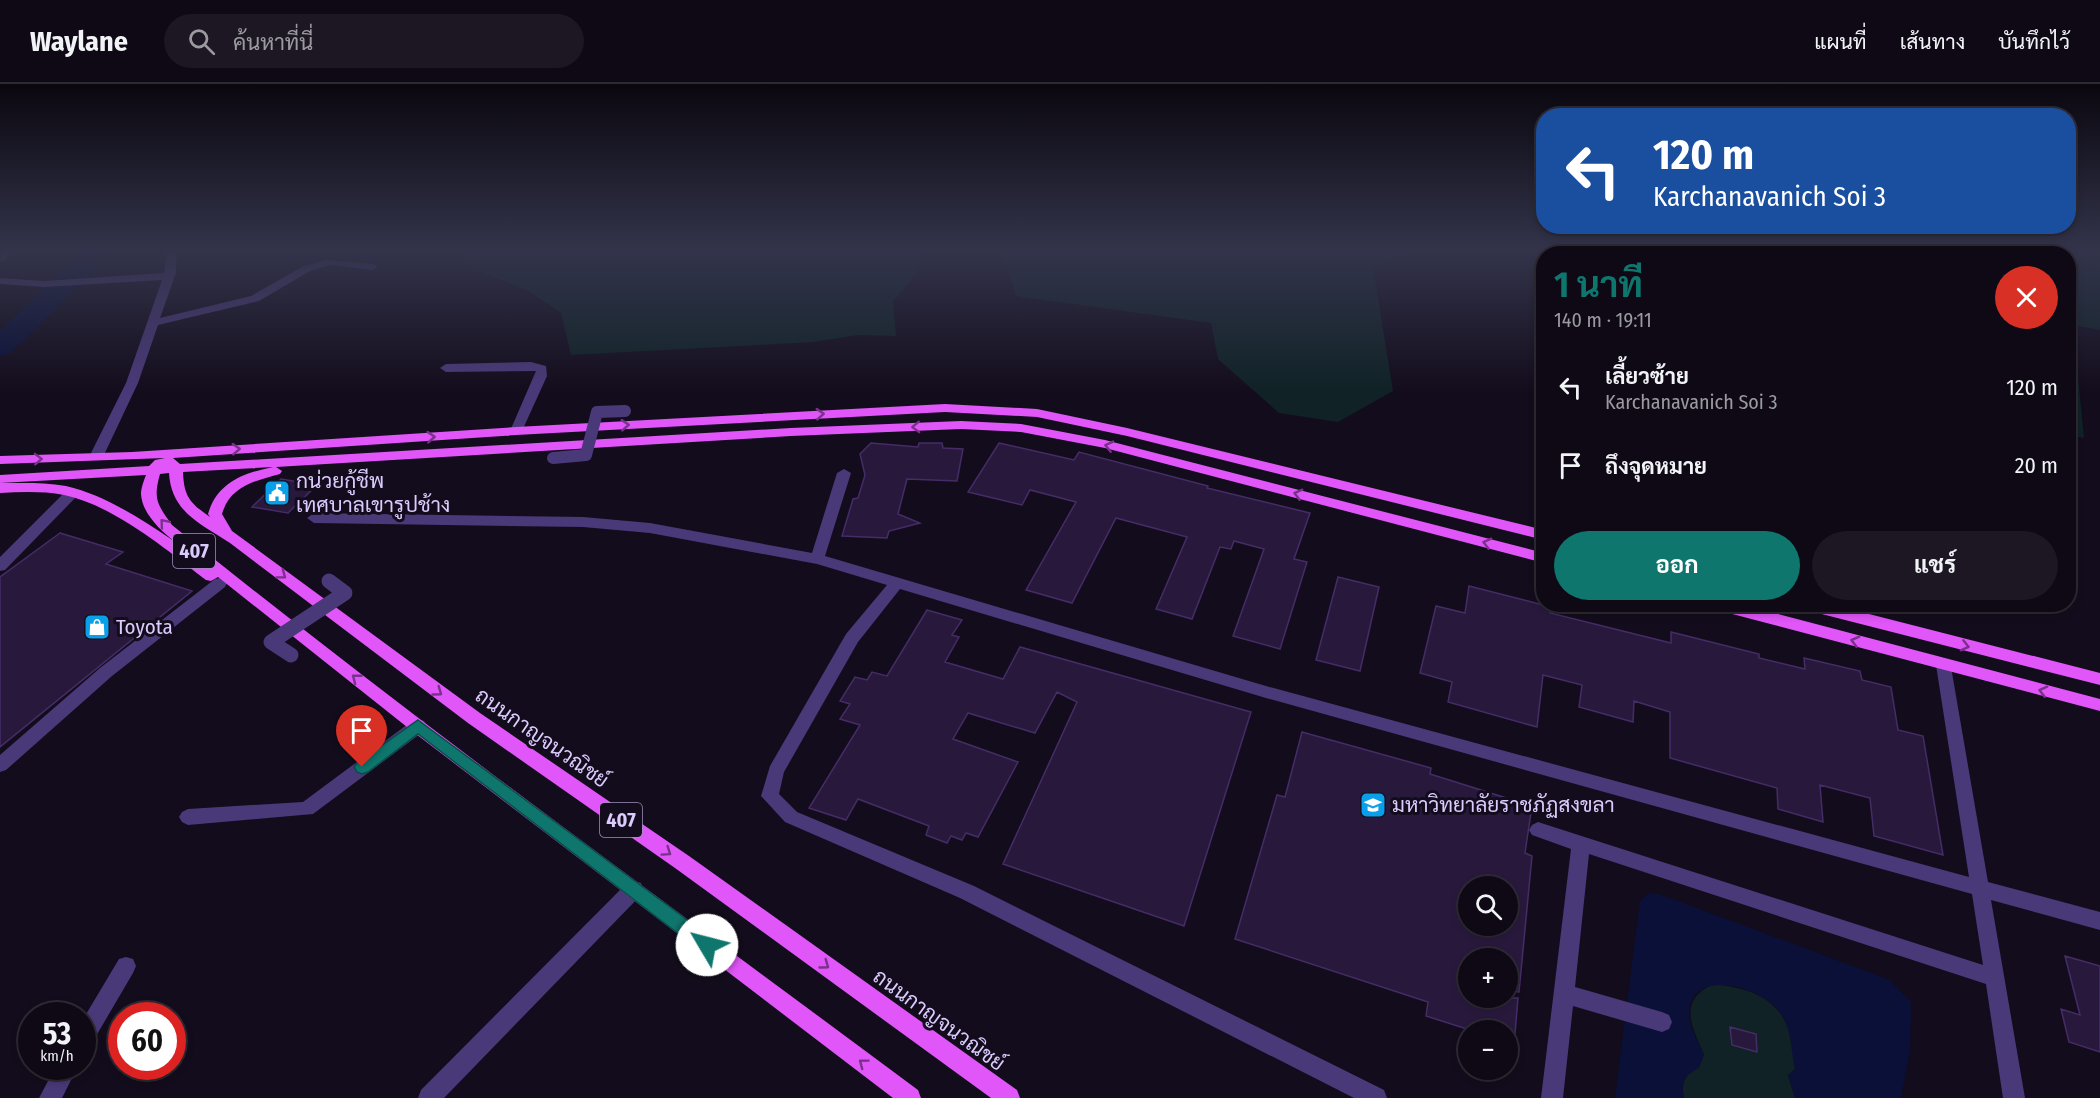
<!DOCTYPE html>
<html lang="th">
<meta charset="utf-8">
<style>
body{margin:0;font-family:"Fira Sans Condensed",Sarabun,sans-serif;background:#1c1722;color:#f1f3f6;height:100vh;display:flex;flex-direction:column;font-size:22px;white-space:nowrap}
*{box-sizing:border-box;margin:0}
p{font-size:20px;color:#9b9aa0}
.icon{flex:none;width:33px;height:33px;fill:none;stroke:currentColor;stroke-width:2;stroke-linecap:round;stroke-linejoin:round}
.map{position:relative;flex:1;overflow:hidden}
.panel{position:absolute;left:1536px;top:162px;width:540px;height:366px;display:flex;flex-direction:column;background:#0e0915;border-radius:24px;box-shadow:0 3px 9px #0003,0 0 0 2px #2e2a34}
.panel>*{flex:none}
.banner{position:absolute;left:1536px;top:24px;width:540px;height:126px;border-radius:24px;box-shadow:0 3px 9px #0003,0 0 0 2px #2e2a34;background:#1a4fa0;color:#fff;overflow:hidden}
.controls{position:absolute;left:1458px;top:792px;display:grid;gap:12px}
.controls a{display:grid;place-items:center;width:60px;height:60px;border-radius:50%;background:#0e0915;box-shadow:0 3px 9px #0003,0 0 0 2px #2e2a34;font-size:30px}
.speed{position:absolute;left:18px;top:918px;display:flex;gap:12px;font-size:30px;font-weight:700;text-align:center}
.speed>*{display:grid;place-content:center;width:78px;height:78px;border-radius:50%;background:#0e0915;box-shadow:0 3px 9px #0003,0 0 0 2px #2e2a34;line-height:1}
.speed small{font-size:15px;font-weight:400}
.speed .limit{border:9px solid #d22;background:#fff;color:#111}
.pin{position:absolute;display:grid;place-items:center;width:51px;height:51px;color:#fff;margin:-62px -26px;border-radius:50% 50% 50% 0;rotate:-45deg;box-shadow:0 0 6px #0007}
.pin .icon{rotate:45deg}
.me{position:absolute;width:66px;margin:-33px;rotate:307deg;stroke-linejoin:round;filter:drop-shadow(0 0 4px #0008)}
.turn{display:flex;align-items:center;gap:21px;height:126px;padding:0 18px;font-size:27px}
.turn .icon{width:78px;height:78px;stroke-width:2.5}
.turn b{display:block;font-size:42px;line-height:51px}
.round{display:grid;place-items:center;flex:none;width:63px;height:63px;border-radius:32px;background:#1c1722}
.headline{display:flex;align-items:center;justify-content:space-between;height:102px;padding:0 18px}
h1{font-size:36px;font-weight:700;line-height:45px;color:#0f766e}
.primary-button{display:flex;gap:12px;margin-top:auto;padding:12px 18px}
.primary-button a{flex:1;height:69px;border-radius:36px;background:#0f766e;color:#fff;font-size:24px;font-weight:700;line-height:69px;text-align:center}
.primary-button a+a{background:#1c1722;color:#f1f3f6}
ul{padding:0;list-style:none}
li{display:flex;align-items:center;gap:18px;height:78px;padding:0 18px}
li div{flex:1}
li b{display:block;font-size:22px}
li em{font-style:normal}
header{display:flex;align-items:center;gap:36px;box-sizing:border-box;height:84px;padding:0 30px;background:#0e0915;border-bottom:2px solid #2e2a34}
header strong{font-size:28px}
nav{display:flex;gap:33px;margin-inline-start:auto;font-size:21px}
.search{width:420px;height:54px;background:#1c1722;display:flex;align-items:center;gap:15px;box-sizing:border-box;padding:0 21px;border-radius:33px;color:#9b9aa0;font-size:22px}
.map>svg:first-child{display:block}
.green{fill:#102226}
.water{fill:#0a1037}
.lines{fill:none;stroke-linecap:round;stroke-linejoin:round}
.river{fill:#0a1037;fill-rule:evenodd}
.building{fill:#28193c;stroke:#452c67;stroke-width:1.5;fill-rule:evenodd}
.minor{fill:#4a3979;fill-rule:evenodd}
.major{fill:#e056f8;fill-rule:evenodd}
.minor-bridge-far1{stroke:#4a3979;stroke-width:12}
.minor-bridge{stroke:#4a3979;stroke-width:15}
.oneway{stroke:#7a318a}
.route{fill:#0f766e;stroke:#0a4d48;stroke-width:1.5}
.labels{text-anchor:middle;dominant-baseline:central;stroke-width:6;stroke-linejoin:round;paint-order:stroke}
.shield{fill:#130c1c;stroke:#9f91ba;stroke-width:1.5}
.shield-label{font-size:20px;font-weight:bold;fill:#dbcafd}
.poi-label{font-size:21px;fill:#dbcafd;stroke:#130c1c;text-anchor:start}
.street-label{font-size:21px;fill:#dbcafd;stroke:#130c1c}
</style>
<header>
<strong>Waylane</strong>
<div class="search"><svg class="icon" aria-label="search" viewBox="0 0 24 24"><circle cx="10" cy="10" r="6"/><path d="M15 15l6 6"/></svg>ค้นหาที่นี่</div>
<nav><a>แผนที่</a><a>เส้นทาง</a><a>บันทึกไว้</a></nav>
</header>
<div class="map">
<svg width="2100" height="1014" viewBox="0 0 2100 1014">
<rect width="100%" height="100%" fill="#130c1c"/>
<path class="green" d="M455,166h470l-8,23 -24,28 3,35 -38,-1 -45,7 -242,13 -10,-42 -32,-22 -54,-21z
M989,166h429l-45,17 20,124 -55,31 -59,-9 -61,-54 -7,-36 -195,-27 -14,-44z
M1537,166h563v80l-27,-5 11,113 -15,-3 -1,-181h-525z
M1713,900c41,5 71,15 80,61 1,8 0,16 2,24l-7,6 7,23h-111c-5,-19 7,-29 20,-43 -12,-30 -27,-53 9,-71z"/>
<path class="water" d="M1648,810h11l231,86 21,22 -1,48 -9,48h-106l-7,-23 7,-6c-4,-17 -3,-34 -11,-50 -15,-34 -102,-56 -94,1 1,11 10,24 14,35l-5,13c-14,7 -19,14 -15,30h-69l25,-197z"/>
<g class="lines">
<path class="river" d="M83,166h27l-23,28 -77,75 -10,3v-25z"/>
</g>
<path class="building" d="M871,359l47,4 1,-4h23l1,5 20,1 -6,32 -50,-2 -9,35 22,9 -31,8 -2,7 -45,-2 11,-37 5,-1 7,-23 -5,-21z
M999,359l75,17 5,-8 129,34 -1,2 103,25 -16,46 13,3 -27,87 -47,-13 31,-87 -30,-8 -3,8 -11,-2 -28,72 -36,-10 31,-72 -71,-19 -44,85 -46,-13 50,-88 -46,-12 -8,15 -54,-13z
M281,395l36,6 -29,28 -36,-6z
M60,449l63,19 -17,12 86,27 -192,156v-170z
M1338,493l41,10 -19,84 -44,-11z
M1469,502l82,21 -1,6 121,30v-11l88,22v4l46,11 -1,-11 56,13 2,9 29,7 7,43 25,6 20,119 -69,-19 -4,-38 -50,-13 3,37 -45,-13 -1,-21 -107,-30v-46l-36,-11 -1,21 -54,-15 3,-22 -39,-10 -6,52 -89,-25 4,-20 -32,-9 16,-67 29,7z
M927,526l35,10 -10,15 7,2 -14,25 58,17 17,-32 231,65 -67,214 -181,-62 74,-162 -20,-10 -22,41 -67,-20 -15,26 65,23 -40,75 -12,-4 -4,7 -11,-4 -4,7 -21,-8 3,-9 -71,-27 -12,21 -37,-12 51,-83 -20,-6 10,-15 -10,-3 15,-24 12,3 5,-8 15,4z
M1302,648l129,36 -1,6 102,32 -7,47 7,3 -13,136 -11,-1v-33h-40v40h50l-3,36 -26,-9 -1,5h-18l-44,-14 2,-14 -193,-63 42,-144 8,2zM1468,802h40v40h-40z
M2065,872l35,10v86l-31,-10 -8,-33 19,6z
M1730,943l26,7 1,18 -25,-7z"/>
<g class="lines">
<path class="minor" d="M2,166h11l-9,11 -4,1z
M167,166h10l-1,23 -16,45 91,-22 51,-29 23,-7 48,4 5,3 -5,3 -43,-5 -20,6 -51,30 -101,24 -20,58 -35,74 -2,3h-10l-2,-3 37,-74 36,-103 -118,7 -44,-3v-6l44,3 120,-8z
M531,278l15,4 1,10 -25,55 -6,4 -6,-4 26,-60 -90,1 -6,-4 6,-4z
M844,385l7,4 -26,83 441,130 703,191 -33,-212 2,-4h12l38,221 112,30v18l-109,-30 34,198h-22l-17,-114 -397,-130 -14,133 87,25 7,3 3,7 -3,7 -7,3 -89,-26 -10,92h-22l30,-249 -39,-14 -3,-5 3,-5 6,-3 445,143 -11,-71 -706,-196 -366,-109 -42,53 -74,130 -5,22 18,18 177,74 410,204 3,8h-33l-394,-200 -175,-76 -24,-26 9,-30 76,-132 41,-49 -70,-21 -167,-31 -67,-6 -269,-4 -7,-5 7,-5 269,4 67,6 162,30 25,-80z
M72,404l5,2 2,3 -2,3 -72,74 -5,1v-14l67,-67z
M220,494l5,1 2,4 -2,4 -113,89 -106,94 -6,2v-17l100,-87 115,-89z
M418,635l6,2 2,5 -2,5 -111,83 -125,11 -6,-3 -3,-5 3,-5 6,-3 115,-7 109,-81z
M634,797l7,2 2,6 -2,6 -197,203h-26l3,-8 206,-207z
M126,873l7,2 3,7 -3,7 -44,75 -7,3v-30l37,-62z
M56,982h22l-16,32h-23z"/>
<path class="major" d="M945,320l92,5 90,19 417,102v10l-417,-104 -90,-19 -92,-5 -429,23 -343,23 7,6 611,-36 170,-7 60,3 84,16 439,113v10l-439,-115 -84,-16 -60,-3 -170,7 -515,31 6,4 -2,3c-25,7 -50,12 -58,40l10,17 248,182 209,143 328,234 3,8h-29l-316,-230 -207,-145 -238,-180c-29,-19 -59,-31 -61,-70l-9,1c-7,25 -3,30 12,51 242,196 496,379 746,565l3,8h-28l-481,-367 -194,-154 -7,4 -5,-1c-39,-30 -93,-75 -142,-85 -21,-4 -43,-3 -64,-2v-10c22,0 44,-1 66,3 39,9 75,33 108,55 -14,-11 -32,-28 -33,-47 0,-6 3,-14 5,-19l-146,8v-8l149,-9 6,-6 10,-2 -165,6v-8l132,-4 384,-25zM273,383c-30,6 -56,16 -65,47l2,3c-20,-14 -26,-20 -27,-45z
M1710,520h30l360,95v12l-383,-101z
M1799,520h31l270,69v12l-294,-75z"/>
<path class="minor-bridge-far1" d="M553,374l33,-3 11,-43 28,-1"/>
<path class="minor-bridge" d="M291,571l-20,-13 74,-49 -16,-12"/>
</g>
<defs><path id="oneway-chevron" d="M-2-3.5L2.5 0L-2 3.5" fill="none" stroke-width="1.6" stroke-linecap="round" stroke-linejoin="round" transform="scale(1.5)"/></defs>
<g class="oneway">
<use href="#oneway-chevron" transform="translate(820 330) rotate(-3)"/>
<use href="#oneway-chevron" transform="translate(625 341) rotate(-3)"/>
<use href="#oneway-chevron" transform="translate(916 343) rotate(178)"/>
<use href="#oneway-chevron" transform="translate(431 353) rotate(-4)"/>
<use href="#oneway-chevron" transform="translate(1109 362) rotate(-167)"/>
<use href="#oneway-chevron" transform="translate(236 365) rotate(-3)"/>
<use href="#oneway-chevron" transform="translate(38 375) rotate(-2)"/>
<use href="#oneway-chevron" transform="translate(1298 410) rotate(-165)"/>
<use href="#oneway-chevron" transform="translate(164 439) rotate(-130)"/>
<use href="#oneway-chevron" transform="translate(1487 459) rotate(-165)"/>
<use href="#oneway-chevron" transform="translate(282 491) rotate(37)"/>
<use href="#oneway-chevron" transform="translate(1855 557) rotate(-165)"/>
<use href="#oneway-chevron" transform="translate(1965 562) rotate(14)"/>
<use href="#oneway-chevron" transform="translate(356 594) rotate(-142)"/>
<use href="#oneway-chevron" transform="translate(2043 607) rotate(-166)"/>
<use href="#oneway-chevron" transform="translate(438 608) rotate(36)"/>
<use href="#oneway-chevron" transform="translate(667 768) rotate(35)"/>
<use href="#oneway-chevron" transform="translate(825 881) rotate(36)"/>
<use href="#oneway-chevron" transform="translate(863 979) rotate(-143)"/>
</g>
<linearGradient id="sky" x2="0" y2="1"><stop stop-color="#0a070f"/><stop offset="0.54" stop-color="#33344b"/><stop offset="1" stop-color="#33344b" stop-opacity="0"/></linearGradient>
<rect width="2100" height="308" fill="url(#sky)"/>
<path class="route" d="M418,636l295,219 3,6 -3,6 -6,2 -6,-2 -283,-217 -50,38 -6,2 -5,-2 -3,-5 3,-4z"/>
<defs>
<g id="civic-square" transform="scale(1.35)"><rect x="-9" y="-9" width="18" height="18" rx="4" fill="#0a9fe9" stroke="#130c1c"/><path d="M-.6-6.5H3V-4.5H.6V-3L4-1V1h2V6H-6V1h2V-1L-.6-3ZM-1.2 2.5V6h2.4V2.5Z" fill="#fff"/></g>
<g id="shop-square" transform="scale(1.35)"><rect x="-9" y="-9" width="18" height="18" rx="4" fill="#0a9fe9" stroke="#130c1c"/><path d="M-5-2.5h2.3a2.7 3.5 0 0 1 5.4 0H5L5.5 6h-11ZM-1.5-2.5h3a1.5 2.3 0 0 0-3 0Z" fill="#fff"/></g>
<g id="university-square" transform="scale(1.35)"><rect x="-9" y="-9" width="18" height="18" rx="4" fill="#0a9fe9" stroke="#130c1c"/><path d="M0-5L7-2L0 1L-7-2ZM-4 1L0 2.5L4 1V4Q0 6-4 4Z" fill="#fff"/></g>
</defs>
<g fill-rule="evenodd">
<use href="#civic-square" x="277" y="409"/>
<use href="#shop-square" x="97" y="543"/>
<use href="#university-square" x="1373" y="721"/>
</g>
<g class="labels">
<g class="shield">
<rect x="173" y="450" width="42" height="34" rx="4.5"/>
<rect x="600" y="719" width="42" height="34" rx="4.5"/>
</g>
<g class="shield-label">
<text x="194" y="467">407</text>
<text x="621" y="736">407</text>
</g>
<g class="poi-label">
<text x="296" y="397">กน่วยกู้ชีพ<tspan x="296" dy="24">เทศบาลเขารูปช้าง</tspan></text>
<text x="116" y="543">Toyota</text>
<text x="1392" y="721">มหาวิทยาลัยราชภัฏสงขลา</text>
</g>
<g class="street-label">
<text transform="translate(542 654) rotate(35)">ถนนกาญจนวณิชย์</text>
<text transform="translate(939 936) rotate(36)">ถนนกาญจนวณิชย์</text>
</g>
</g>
</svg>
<div class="controls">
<a><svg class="icon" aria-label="search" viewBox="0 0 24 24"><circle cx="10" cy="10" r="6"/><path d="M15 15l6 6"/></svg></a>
<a>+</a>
<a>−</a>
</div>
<div class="speed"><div>53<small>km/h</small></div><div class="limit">60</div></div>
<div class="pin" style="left:362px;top:683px;background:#d93025"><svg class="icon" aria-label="arrive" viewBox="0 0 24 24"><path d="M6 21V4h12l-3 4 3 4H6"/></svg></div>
<svg class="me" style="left:707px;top:861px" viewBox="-20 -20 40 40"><circle r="19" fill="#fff"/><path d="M0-13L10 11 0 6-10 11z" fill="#0f766e"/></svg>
<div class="banner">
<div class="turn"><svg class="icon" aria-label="left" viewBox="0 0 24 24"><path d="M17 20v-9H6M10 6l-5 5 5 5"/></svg><div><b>120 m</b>Karchanavanich Soi 3</div></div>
</div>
<section class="panel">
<div class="headline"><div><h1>1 นาที</h1><p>140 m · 19:11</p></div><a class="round" style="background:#d93025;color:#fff"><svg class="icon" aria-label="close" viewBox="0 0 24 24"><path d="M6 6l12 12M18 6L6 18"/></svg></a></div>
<ul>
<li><svg class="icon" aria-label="left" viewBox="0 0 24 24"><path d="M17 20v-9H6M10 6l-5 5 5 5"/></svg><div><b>เลี้ยวซ้าย</b><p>Karchanavanich Soi 3</p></div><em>120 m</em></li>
<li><svg class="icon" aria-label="arrive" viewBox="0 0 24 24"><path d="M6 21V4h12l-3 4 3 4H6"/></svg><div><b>ถึงจุดหมาย</b></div><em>20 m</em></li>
</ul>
<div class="primary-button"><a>ออก</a><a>แชร์</a></div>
</section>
</div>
